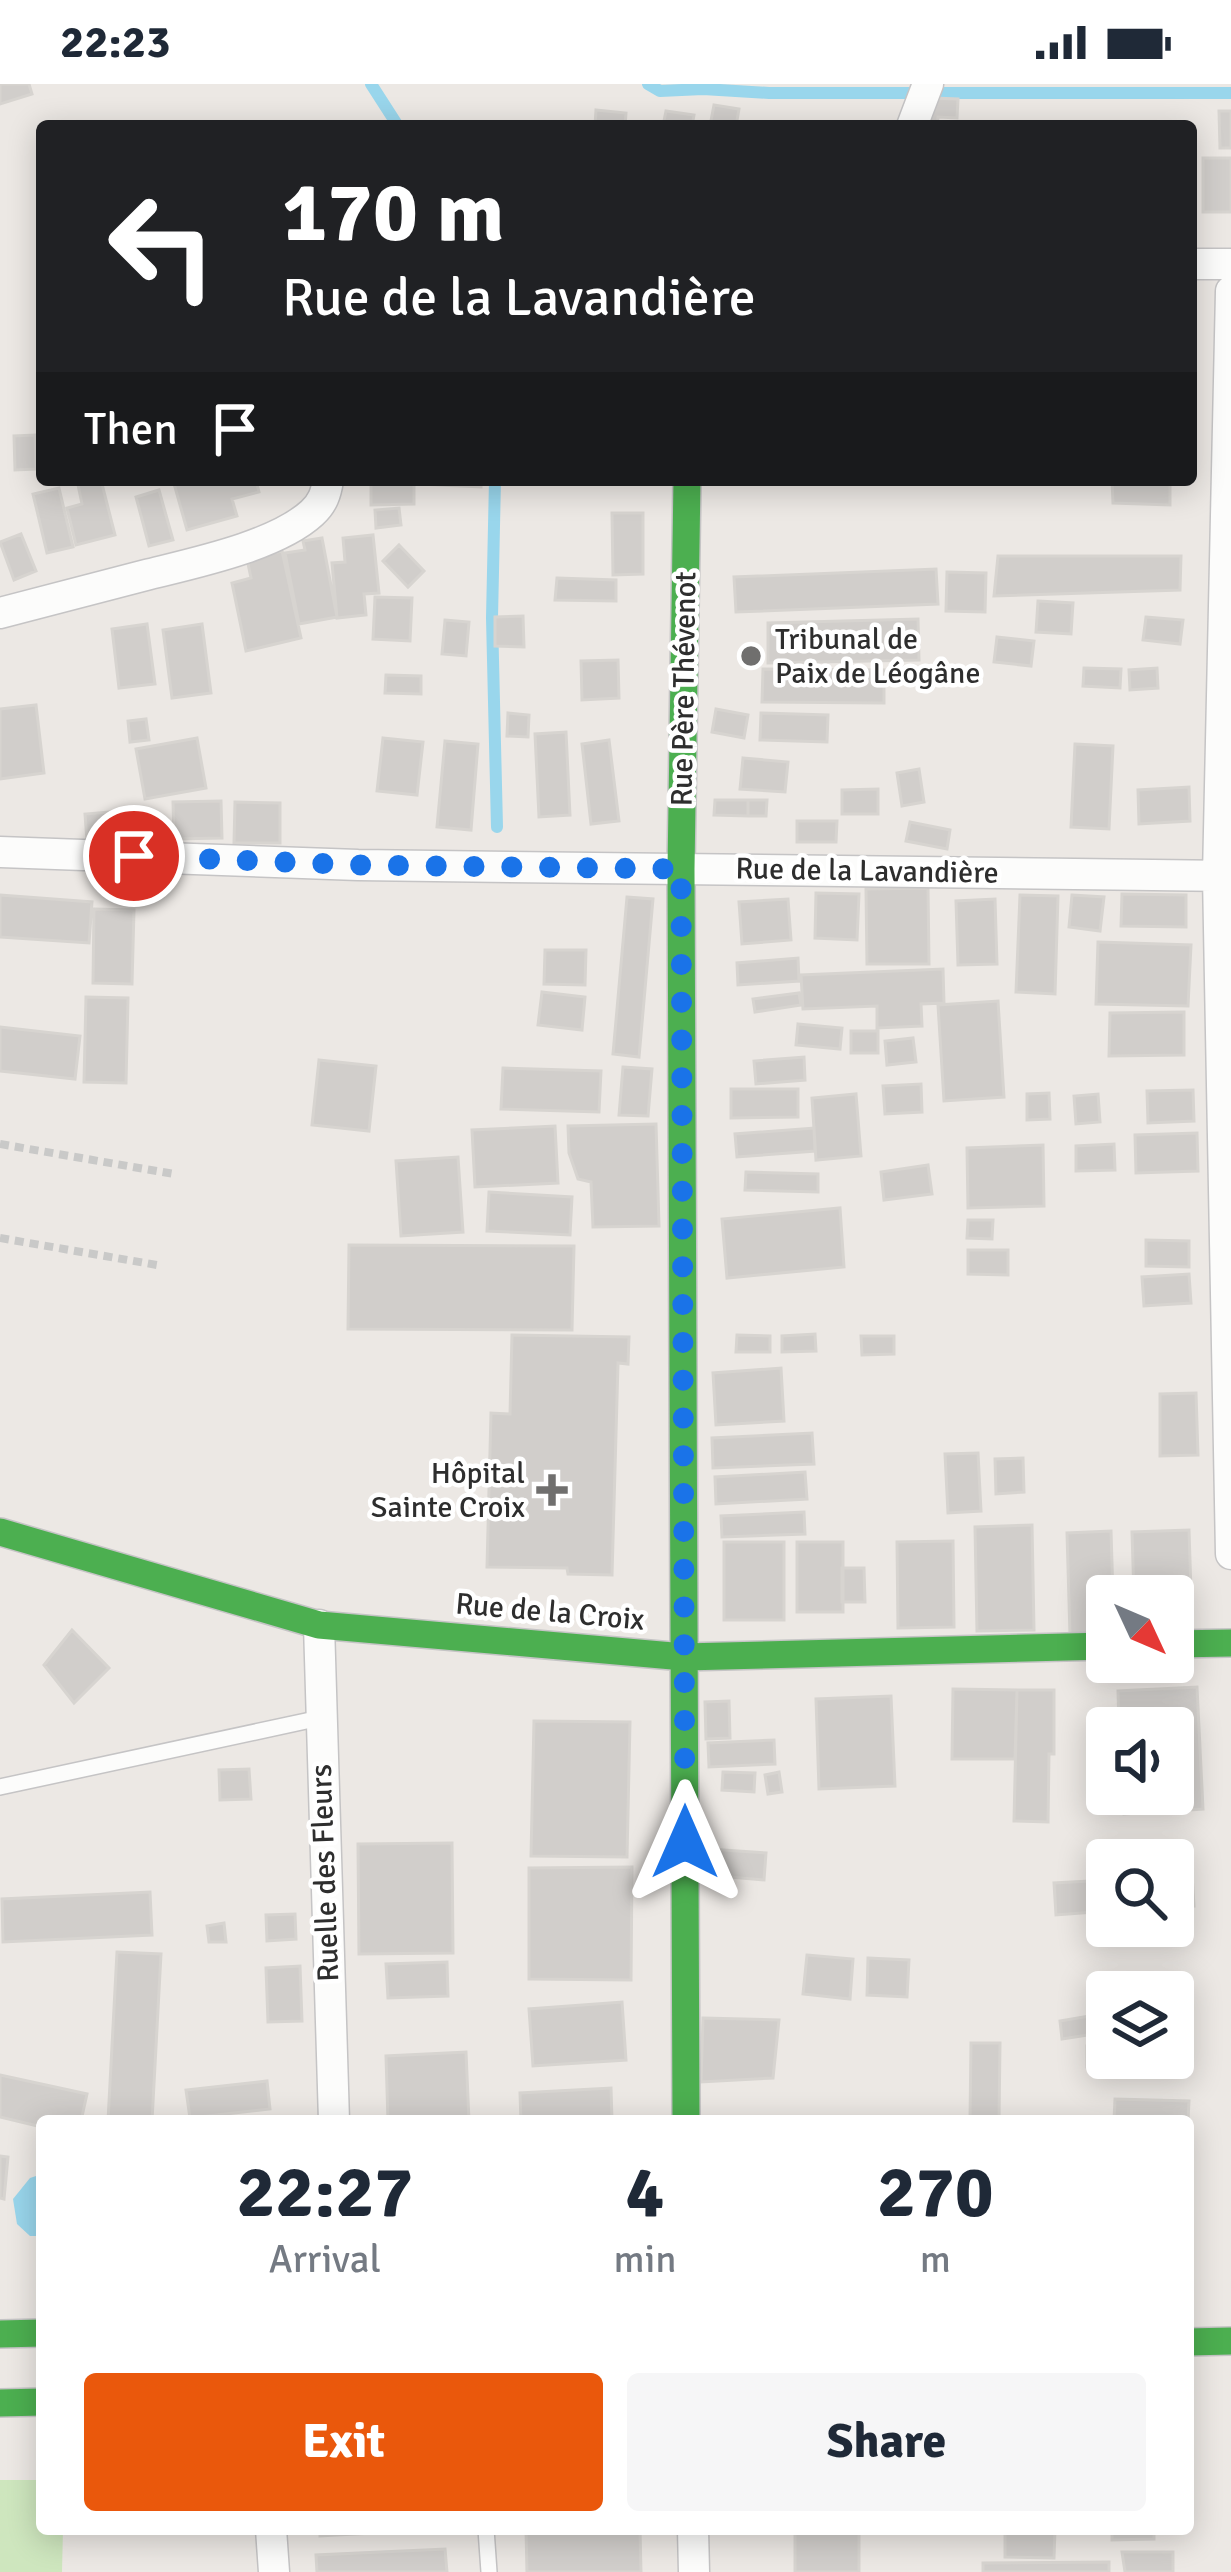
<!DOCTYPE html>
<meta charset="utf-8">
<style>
body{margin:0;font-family:Signika,sans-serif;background:#f6f6f7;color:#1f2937;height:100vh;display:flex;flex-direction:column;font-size:45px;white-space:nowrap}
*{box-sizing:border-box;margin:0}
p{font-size:39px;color:#747a83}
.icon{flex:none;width:66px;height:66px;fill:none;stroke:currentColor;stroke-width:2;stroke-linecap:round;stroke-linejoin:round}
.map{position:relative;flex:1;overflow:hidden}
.drawer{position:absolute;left:36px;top:2031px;width:1158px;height:420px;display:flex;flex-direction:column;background:#fff;border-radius:12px;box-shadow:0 6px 30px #0003}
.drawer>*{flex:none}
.top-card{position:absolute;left:36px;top:36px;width:1161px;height:366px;border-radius:12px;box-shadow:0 6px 30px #0003;background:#202124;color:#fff;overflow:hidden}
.needle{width:78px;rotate:134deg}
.fabs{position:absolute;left:1086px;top:1491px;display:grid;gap:24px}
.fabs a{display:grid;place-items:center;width:108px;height:108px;border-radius:12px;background:#fff;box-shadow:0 6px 30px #0003;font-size:60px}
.pin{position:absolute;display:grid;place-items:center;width:102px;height:102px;color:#fff;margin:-51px;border:6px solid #fff;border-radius:50%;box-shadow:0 3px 12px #0007}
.me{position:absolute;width:132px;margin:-66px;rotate:0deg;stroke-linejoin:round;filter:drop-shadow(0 0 9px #0008)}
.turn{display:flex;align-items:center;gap:42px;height:252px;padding:0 48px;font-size:54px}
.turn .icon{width:156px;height:156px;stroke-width:2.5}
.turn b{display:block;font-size:84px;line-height:102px}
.then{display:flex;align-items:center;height:114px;padding:0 48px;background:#0003;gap:24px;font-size:45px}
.eta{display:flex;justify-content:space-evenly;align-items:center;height:204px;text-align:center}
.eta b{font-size:72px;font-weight:700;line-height:84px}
.cta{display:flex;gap:24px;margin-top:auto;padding:24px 48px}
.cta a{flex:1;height:138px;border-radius:12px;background:#ea580c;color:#fff;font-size:48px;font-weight:700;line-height:138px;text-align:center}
.cta a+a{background:#f6f6f7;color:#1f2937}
.status{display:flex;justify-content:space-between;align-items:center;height:84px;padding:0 60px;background:#fff;direction:ltr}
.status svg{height:33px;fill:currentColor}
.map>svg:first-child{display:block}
.green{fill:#cee6be}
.water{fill:#99d6ec}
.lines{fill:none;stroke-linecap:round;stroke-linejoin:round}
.stream{stroke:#99d6ec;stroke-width:12}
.building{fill:#d1cecb;stroke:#d7d4d0;stroke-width:3}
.lane-casing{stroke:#c5c4c5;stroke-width:18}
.street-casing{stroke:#c5c4c5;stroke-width:33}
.fast-casing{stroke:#c5c4c5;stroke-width:30}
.path{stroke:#c9c9c8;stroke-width:8;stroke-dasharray:9 6;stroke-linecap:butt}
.lane{stroke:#fcfcfb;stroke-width:15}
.street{stroke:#fcfcfb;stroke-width:30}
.fast{stroke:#4caf50;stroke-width:27}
.route{stroke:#1a73e8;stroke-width:21;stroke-dasharray:0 37.8}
.poi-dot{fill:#706f6e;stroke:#fff;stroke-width:4.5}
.labels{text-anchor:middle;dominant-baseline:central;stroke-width:9;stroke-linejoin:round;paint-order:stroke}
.poi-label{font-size:30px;fill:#2e2e2e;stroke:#fff;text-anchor:start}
.street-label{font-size:30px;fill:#2e2e2e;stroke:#fff}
</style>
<div class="status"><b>22:23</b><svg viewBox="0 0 49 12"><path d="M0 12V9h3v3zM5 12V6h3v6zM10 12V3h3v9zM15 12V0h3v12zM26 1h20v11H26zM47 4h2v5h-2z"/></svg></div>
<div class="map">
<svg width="1231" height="2488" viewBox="0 0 1231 2488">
<rect width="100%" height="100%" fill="#ece8e4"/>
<path class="green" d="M0,2396h42v49h21l-1,43h-62z"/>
<path class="water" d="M42,2090v62h-12l-13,-12 -4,-25 17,-21z"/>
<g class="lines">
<path class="stream" d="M371,0l27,42
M648,0l12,7 43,-2 66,4h462
M495,396l-3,138 5,209"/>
</g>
<path class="building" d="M0,0h29l3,10 -32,10z
M932,14l26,1 -1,19 -19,-1 -1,9h-17z
M714,21l25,4 -3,17h-26z
M596,26l30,3 -1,13h-30z
M666,27l28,4 -2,11h-29z
M1219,27h12v37h-11z
M1203,74h28v54h-28z
M35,351l1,34 -21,1 -1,-34z
M77,396h24l14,55 -39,10 -9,-37 15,-4z
M173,396h83l3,12 -27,7 5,17 -50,14z
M371,396h43v24l-43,1z
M421,396h60v7l-60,-3z
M1112,396h58v25l-57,-2z
M59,404l14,59 -26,6 -14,-59z
M159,406l14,50 -24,6 -13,-49z
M399,424l2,17 -25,3 -1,-18z
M612,429h31v61l-30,1z
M21,450l15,37 -22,9 -14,-38z
M373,451l6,58 -15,1 2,21 -29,3 -5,-55 13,-1 -2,-24z
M322,454l15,79 -38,7 -14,-71 20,-3 -2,-9z
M399,461l25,26 -16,16 -25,-26z
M282,467l19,87 -55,13 -14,-68 19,-5 -4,-19z
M998,472h183l-1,34 -186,6z
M936,485l2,35 -202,8 -2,-35z
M947,488l39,1 -1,39 -39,-1z
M557,494l59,2v21l-61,-1z
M375,513l37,1 -2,43 -37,-2z
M1038,517l35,2 -2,31 -35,-2z
M523,532l1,31 -29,-1v-29z
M1146,533l37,3 -3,24 -37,-4z
M918,535l1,41 -151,3v-40z
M445,536l24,2 -3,34 -24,-2z
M147,540l8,60 -36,4 -7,-59z
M202,540l9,69 -39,5 -9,-68z
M997,553l37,4 -3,25 -37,-4z
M618,576l1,38 -37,2 -1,-39z
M1084,584l37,1 -1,19 -37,-2z
M1157,584l1,20 -28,2 -1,-20z
M763,585l121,1v33l-122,-1z
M386,591l35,1v18l-36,-1z
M36,621l8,68 -44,6v-70z
M716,625l32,6 -4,23 -32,-6z
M508,629l21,2 -1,22 -21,-1z
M761,629l67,2 -1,27 -67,-2z
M146,635l3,21 -19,2 -2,-21z
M566,648l4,83 -31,2 -4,-83z
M197,654l9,50 -61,11 -9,-50z
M383,654l40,4 -6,53 -40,-4z
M609,656l10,81 -28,3 -9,-80z
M445,657l33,3 -7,86 -34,-3z
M1075,660l38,2 -4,83 -38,-2z
M743,674l45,4 -3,30 -45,-3z
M919,685l5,33 -22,4 -5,-33z
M1189,703l1,34 -51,3 -1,-34z
M878,705v25h-36v-24z
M715,716h33v16l-34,-1z
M748,716h19l-1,16h-18z
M221,717l1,37 -48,1 -1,-37z
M235,718l45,1v40h-46z
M120,727l2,28 -35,2 -2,-27z
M797,737h40l-1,21h-39z
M910,738l40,8 -3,19 -41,-8z
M928,804l1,76h-62l-1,-75z
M816,809l43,1 -2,46 -42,-2z
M1122,810l64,1v32l-65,-1z
M0,811l92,7 -3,41 -89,-6z
M1020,811l38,1 -3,98 -39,-2z
M1072,811l32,2 -4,34 -31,-4z
M627,813l26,2 -14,158 -26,-3z
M788,815l3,41 -49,4 -3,-42z
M995,815l2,65 -39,1 -2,-64z
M94,825l40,1 -2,74 -39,-1z
M1098,858l93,3 -3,61 -92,-2z
M545,866h41l-1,35 -41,-1z
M798,874l1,23 -61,4 -1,-22z
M943,885l1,34 -23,1 1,22 -45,2v-22l-74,3 -2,-34z
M542,908l43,5 -3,33 -44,-5z
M799,909l2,12 -46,7 -2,-13z
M86,913l42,1 -2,85 -42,-1z
M998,917l6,96 -60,4 -6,-96z
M1184,928v43l-75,1 1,-43z
M798,940l44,4 -2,21 -44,-4z
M0,943l80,9 -5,43 -75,-8z
M851,947h27v22h-27z
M913,954l3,24 -29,3 -2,-24z
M804,973l1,23 -49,4 -2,-23z
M319,976l57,6 -7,65 -57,-6z
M623,983l29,2 -4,47 -29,-1z
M503,984l98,3 -2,41 -98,-3z
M921,1000l1,28 -37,2 -2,-28z
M731,1005h67v28l-67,1z
M1193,1006l1,31 -46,2 -1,-32z
M1049,1009l1,26 -23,1v-26z
M856,1010l5,62 -45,4 -4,-62z
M1098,1010l2,28 -24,2 -2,-28z
M656,1040l3,102 -66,1 -2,-45 -13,-3 -9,-26 -1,-27z
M555,1042l3,57 -83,4 -3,-57z
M814,1044l1,23 -78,6 -2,-23z
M1197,1049l1,38 -62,2 -1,-38z
M1114,1060l1,26 -39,1v-25z
M1043,1061l1,61 -76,2 -1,-60z
M458,1073l5,75 -62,4 -5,-75z
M928,1081l4,29 -48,6 -3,-28z
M746,1088l72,2v18l-73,-2z
M489,1108l83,5 -2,38 -83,-4z
M840,1124l4,59 -117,11 -5,-59z
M968,1136h25l-1,19 -25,-1z
M1146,1156l43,1v26l-43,-1z
M349,1161l225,1 -2,84 -224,-1z
M968,1166h40v25l-40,-1z
M1189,1190l2,29 -47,3 -2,-29z
M815,1250l1,17 -34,1v-16z
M512,1251l117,2 -1,27 -10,-1 -6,212 -44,-1 -1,-6 -80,-1 4,-154 19,1z
M737,1251l33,1v16h-34z
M861,1252h33v18l-32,1z
M781,1284l3,53 -68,4 -3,-52z
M1196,1309l2,62 -38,1v-62z
M812,1349l2,31 -101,4 -1,-30z
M978,1369l3,58 -33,2 -3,-59z
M1023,1374l1,34 -28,2 -1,-35z
M805,1388l2,27 -91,5 -1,-27z
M804,1428l1,22 -83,3 -1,-21z
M1032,1441l2,105 -57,1 -2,-104z
M1189,1446l3,92 -19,1v-27h-39l-2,-64z
M1111,1447l2,65h-6v38l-37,1 -3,-102z
M953,1457l1,86 -56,1 -1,-86z
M724,1458h60v78h-60z
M797,1458h46v70h-46z
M842,1484h22l1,34h-23z
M72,1546l37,38 -35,35 -30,-38z
M1197,1603l6,122 -79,5 -1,-20h50v-66h-54l-1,-37z
M953,1605l64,1 -2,69h-63z
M1017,1606h37v64h-5l-1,68 -34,-1z
M891,1612l4,90 -76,3 -3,-90z
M729,1617l1,37 -24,1 -1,-37z
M534,1637l96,1 -3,135 -96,-1z
M774,1656l1,24 -66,3 -1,-24z
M249,1685l2,30 -31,1 -1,-30z
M723,1688l32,1 -1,19 -32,-2z
M779,1688l3,20 -14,2 -3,-19z
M452,1759l1,110 -94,1 -1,-110z
M709,1765l57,4 -2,27 -58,-5z
M632,1783l-1,113 -102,-1v-111z
M1192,1790l2,32 -21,1v-31z
M1107,1796v31l-51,4 -2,-32z
M150,1808l2,43 -149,7 -1,-43z
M295,1830l1,25 -29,2 -1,-26z
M224,1839l2,19h-17l-2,-16z
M117,1868l44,2 -9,167h-44z
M807,1871l46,4 -3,40 -47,-5z
M868,1874l41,2 -2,37 -40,-2z
M447,1878l1,34 -60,2 -2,-34z
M300,1882l2,55 -34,1 -2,-54z
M622,1918l4,58 -93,6 -4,-57z
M1107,1929v19l-45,7 -2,-18z
M703,1934l76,2 -6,58 -72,4z
M971,1959h29l-1,78h-29z
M1087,1962h20v12h23v9h-43z
M466,1968l3,69h-81l-2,-65z
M0,1991l87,19 -6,27h-39v6l-42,-10z
M267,1997l3,28 -80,9 -4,-28z
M611,2004l1,33h-91l-1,-28z
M1115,2015l74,2 -1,20h-74z
M0,2072l8,1 -4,42 -4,-1z
M320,2445h52v4l-52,3z
M526,2445h114l1,43h-114z
M795,2445h64v43h-64z
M1005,2445h50l-1,29 -49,-1z
M1112,2445h42v10l-42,1z
M445,2465l2,23h-130l-1,-17z
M1122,2468h51v20h-48z
M1109,2478v10h-126v-9z"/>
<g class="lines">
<g class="lane-casing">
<path id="lane" d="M0,1703l320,-69
M486,2445l3,43"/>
</g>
<g class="street-casing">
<path id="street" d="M912,42l16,-42
M1191,180h40
M1231,207l-13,585 13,678
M0,529c49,-13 97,-25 146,-38 48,-12 130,-29 166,-62 11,-10 14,-20 16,-33
M0,768l358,13 873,11
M319,1541l15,496
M271,2445l3,43
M693,2445l1,43"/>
</g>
<g class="fast-casing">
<path id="fast" d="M0,1448l319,93 365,32 423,-11
M1173,1560l58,-1
M686,2037l-5,-1252 6,-389
M0,2250l42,-1
M1188,2258l43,-1
M0,2319l42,-1"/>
</g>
<path class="path" d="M0,1060l174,30
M0,1154l157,27"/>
<use href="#lane" class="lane"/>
<use href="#street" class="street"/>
<use href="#fast" class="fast"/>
</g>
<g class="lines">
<path class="route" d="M134,772l224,9 323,4 4,973"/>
</g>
<g class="poi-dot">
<circle cx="751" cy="572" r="12"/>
<path d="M546 1388h12v12h12v12h-12v12h-12v-12h-12v-12h12z"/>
</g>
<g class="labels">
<g class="poi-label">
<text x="775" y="555">Tribunal de<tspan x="775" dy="34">Paix de Léogâne</tspan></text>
<text x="525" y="1389" text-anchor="end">Hôpital<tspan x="525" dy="34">Sainte Croix</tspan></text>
</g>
<g class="street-label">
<text transform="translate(684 605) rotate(-89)">Rue Père Thévenot</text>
<text transform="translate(867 787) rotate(1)">Rue de la Lavandière</text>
<text transform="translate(550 1528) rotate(5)">Rue de la Croix</text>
<text transform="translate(325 1789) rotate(-92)">Ruelle des Fleurs</text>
</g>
</g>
</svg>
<div class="fabs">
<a><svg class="needle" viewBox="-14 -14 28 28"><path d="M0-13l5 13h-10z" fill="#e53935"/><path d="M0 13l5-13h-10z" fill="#747a83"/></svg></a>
<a><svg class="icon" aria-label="sound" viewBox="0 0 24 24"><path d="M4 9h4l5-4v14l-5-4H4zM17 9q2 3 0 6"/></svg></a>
<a><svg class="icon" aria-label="search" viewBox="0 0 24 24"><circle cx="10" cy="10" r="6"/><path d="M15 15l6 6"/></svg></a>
<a><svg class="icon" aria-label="layers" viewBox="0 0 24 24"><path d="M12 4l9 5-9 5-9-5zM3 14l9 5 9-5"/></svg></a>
</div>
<div class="pin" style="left:134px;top:772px;background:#d93025"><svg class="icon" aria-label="arrive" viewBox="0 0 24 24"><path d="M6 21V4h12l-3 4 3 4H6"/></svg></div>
<svg class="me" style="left:685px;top:1758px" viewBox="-20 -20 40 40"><path d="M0-17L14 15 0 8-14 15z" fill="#1a73e8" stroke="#fff" stroke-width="4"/></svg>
<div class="top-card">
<div class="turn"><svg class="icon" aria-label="left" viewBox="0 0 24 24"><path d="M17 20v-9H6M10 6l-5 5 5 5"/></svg><div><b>170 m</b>Rue de la Lavandière</div></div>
<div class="then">Then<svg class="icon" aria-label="arrive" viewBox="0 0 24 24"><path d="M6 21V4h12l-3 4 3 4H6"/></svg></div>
</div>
<section class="drawer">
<div class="eta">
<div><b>22:27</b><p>Arrival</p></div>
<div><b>4</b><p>min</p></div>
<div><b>270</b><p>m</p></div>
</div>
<div class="cta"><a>Exit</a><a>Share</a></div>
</section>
</div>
